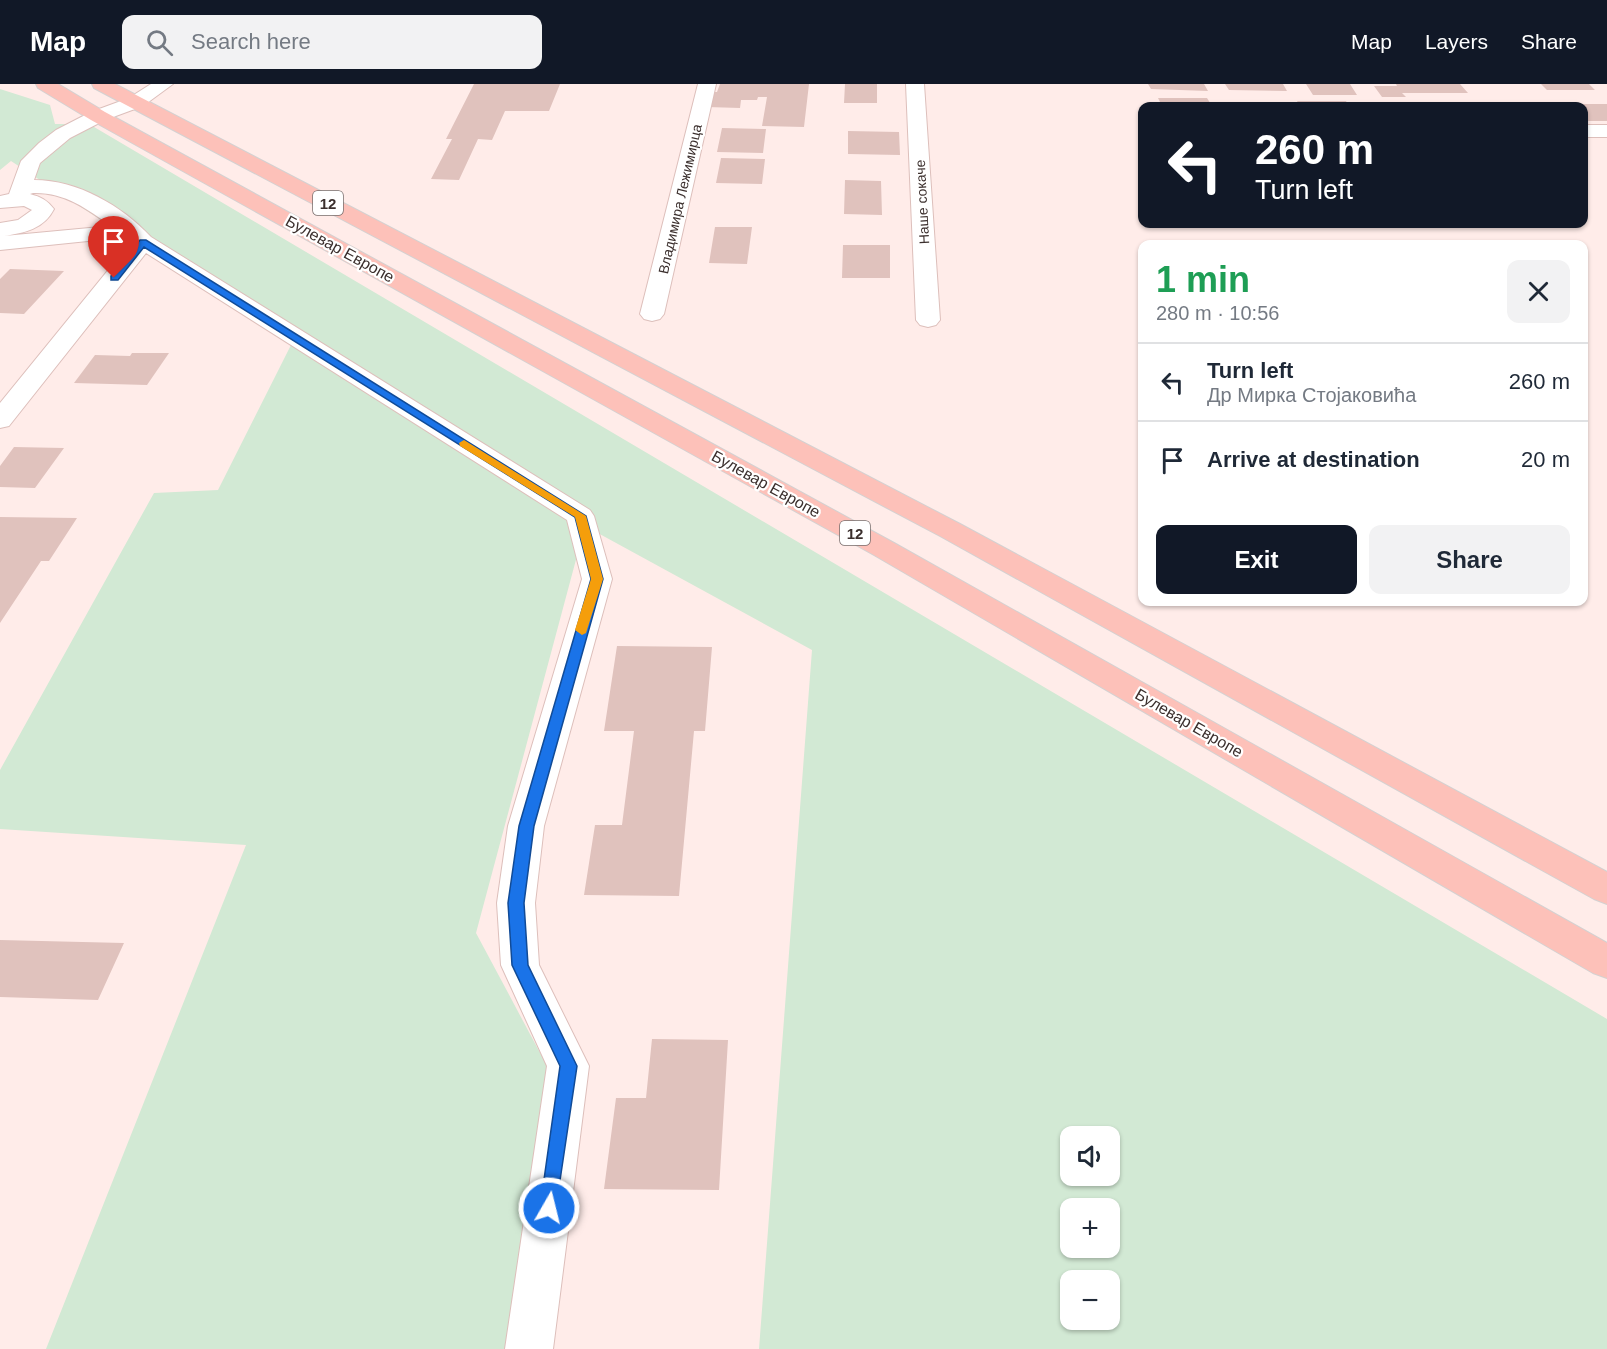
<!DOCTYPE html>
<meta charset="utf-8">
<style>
body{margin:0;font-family:Arial,sans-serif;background:#f2f2f3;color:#1f2937;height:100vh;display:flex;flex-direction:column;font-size:22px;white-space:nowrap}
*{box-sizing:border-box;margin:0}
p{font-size:20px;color:#747a83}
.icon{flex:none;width:33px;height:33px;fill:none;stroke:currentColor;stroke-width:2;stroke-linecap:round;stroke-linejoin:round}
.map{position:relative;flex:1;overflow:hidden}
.side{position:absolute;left:1138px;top:156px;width:450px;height:366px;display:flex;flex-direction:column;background:#fff;border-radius:12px;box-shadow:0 2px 4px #0004}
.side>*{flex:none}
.guide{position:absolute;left:1138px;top:18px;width:450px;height:126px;border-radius:12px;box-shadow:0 2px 4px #0004;background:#111827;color:#fff;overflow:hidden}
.buttons{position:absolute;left:1060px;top:1042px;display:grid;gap:12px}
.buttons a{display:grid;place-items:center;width:60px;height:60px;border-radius:12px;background:#fff;box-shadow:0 2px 4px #0004;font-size:30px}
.pin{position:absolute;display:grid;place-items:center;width:51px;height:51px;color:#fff;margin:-62px -26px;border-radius:50% 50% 50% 0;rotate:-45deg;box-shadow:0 0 6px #0007}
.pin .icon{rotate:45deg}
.me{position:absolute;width:66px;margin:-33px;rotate:8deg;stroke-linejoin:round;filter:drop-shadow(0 0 4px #0008)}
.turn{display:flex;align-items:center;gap:21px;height:126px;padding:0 18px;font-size:27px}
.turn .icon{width:78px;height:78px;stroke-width:2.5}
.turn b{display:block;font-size:42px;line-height:51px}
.round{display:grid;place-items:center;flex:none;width:63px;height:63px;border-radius:12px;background:#f2f2f3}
.headline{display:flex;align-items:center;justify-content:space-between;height:102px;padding:0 18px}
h1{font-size:36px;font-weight:700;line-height:45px;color:#1e9e55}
.action{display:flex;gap:12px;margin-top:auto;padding:12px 18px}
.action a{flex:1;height:69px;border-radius:12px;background:#111827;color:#fff;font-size:24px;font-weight:700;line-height:69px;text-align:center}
.action a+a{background:#f2f2f3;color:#1f2937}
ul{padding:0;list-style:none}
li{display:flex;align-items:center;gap:18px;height:78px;padding:0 18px;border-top:2px solid #e0e1e3}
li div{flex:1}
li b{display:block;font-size:22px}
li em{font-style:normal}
header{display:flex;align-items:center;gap:36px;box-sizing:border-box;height:84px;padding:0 30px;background:#111827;color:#fff}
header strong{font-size:28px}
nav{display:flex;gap:33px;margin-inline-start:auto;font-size:21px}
.search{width:420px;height:54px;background:#f2f2f3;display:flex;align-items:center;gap:15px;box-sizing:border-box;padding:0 21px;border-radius:12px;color:#747a83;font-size:22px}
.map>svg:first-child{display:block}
.green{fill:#d2e9d4;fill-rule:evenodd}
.building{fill:#e0c2bd}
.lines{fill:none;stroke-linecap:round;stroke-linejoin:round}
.street-casing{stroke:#ddbfbb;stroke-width:2}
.primary-casing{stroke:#d4d1d1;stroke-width:2}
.street{fill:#fff;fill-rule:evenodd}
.primary{fill:#fdc1b9;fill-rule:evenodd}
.route{fill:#1a73e8;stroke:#114b97;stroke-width:1.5}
.slow{fill:#f59e0b}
.labels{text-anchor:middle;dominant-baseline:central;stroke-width:4.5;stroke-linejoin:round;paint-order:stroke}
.far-street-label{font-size:14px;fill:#3b2f2d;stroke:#fff}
.shield{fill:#fff;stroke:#766d6c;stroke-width:1.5}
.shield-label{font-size:15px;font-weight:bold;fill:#3b2f2d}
.street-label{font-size:16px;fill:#3b2f2d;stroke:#fff}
</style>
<header>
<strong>Map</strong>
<div class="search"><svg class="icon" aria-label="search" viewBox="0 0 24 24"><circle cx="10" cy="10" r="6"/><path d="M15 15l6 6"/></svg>Search here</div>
<nav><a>Map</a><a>Layers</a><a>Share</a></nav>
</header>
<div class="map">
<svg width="1607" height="1265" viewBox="0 0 1607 1265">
<rect width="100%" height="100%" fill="#ffece9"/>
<path class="green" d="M0,5l50,16 5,19h34l1518,895v330h-848l53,-699 -227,-124 -109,407 93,174 -44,242h-479l200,-504 -246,-16v-59l154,-277 64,-3 73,-145 -280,-184 -11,9zM1071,1053h39v39h-39zM1071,1125h39v39h-39zM1071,1197h39v39h-39z"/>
<path class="building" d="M474,0h86l-11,27h-44l-13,29 -14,-1 -19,41 -28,-1 21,-40h-6z
M720,0h89l-5,43 -42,-1 5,-29h-9l-1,3h-16l-1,8 -33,-1 4,-15h6z
M845,0h32v19h-33z
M1148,0h56l4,7 -57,-2z
M1225,0h58l4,7 -58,-1z
M1306,0h44l7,11h-44z
M1396,0h64l8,9h-66l4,4h-24l-8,-11h23z
M1541,0h48l6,6h-48z
M1158,14h49l5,8h-50z
M1297,17h49l3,5h-49z
M1401,20h38l2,2h-38z
M1561,20h46v17h-23v-15h-21z
M722,44l44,1 -3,24 -46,-1z
M848,47l51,1 1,23 -52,-1z
M721,74l44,1 -3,25 -46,-1z
M845,96l36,1 1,34 -38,-1z
M715,143h37l-5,37 -38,-1z
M843,161h47v33h-48z
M10,185l54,2 -40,43 -24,-1v-34z
M132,269h37l-22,32 -73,-2 21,-28 35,1z
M14,363l50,1 -29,40 -35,-1v-21z
M0,433l77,1 -28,43h-8l-41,62z
M617,562l95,1 -7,84h-11l-15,165 -95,-1 11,-70h27l12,-94h-30z
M0,856l124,3 -26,57 -98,-3z
M652,955l76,1 -9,150 -115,-1 12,-91h30z"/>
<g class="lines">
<g class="street-casing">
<path id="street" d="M151,0h22l-30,22 -38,14 -35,18 -30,25 -6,17c44,0 88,26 117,57l439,273 4,6 18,63 -68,247 -9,77 4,62 50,101 -36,283h-48l42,-283 -46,-101 -4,-62 11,-77 74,-247 -15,-59 -421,-267 -137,173 -9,2v-25l131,-161 -4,-5 -127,13v-27l18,-3 14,-10 -8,-4 -24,2v-12l9,-2 12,-33 18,-18 17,-13 35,-18 38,-14zM33,109c31,-1 53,15 78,33l-107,10c20,-3 40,-7 50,-27 -7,-9 -13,-12 -24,-15z
M698,0h18l-52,230 -4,5 -8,2 -8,-2 -4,-5z
M906,0h18l16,236 -4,5 -8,2 -8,-2 -4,-5z
M1584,41h23v12h-23z"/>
</g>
<g class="primary-casing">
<path id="primary" d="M36,0h22l47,28 789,431 713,400v35l-14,-5 -719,-418 -783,-435 -53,-32z
M92,0h23l845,440 647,348v32l-13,-5 -654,-363 -846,-448z"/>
</g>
<use href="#street" class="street"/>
<use href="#primary" class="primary"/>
</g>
<path class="route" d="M140,156h6l440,276 17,63 -69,247 -10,77 4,62 49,101 -22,148 -6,2 -7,-2 -2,-6 20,-142 -48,-101 -4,-62 11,-77 72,-247 -16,-62 -431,-270 -26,33h-7v-4z"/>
<path class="slow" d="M464,356l122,76 17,63 -17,54 -4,2 -7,-5 16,-51 -16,-62 -115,-71 -1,-3z"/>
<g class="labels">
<g class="far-street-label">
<text transform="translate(680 115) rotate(-77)">Владимира Лежимирца</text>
<text transform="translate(922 118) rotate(-93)">Наше сокаче</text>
</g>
<g class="shield">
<rect x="313" y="107" width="30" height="24" rx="4.5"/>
<rect x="840" y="437" width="30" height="24" rx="4.5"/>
</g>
<g class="shield-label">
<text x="328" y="119">12</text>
<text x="855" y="449">12</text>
</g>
<g class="street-label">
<text transform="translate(340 165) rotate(29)">Булевар Европе</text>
<text transform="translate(766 400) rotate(29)">Булевар Европе</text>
<text transform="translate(1189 639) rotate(30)">Булевар Европе</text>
</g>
</g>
</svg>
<div class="buttons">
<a><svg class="icon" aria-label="sound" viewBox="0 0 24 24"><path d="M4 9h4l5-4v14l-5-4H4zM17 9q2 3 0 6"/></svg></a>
<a>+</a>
<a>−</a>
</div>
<div class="pin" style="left:114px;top:194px;background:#d93025"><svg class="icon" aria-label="arrive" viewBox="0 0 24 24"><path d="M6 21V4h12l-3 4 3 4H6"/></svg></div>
<svg class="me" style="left:549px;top:1124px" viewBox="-20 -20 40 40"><circle r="17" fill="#1a73e8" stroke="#fff" stroke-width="3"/><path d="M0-11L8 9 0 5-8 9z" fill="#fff"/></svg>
<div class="guide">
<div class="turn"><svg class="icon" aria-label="left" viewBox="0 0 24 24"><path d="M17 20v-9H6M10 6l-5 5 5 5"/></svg><div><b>260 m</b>Turn left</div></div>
</div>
<section class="side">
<div class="headline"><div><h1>1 min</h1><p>280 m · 10:56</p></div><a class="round"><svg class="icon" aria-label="close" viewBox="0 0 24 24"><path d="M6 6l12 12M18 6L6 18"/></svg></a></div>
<ul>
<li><svg class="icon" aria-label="left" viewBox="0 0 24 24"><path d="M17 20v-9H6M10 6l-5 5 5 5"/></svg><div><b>Turn left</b><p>Др Мирка Стојаковића</p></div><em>260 m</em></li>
<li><svg class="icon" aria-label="arrive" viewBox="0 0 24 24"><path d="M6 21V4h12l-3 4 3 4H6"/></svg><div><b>Arrive at destination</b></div><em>20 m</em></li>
</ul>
<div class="action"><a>Exit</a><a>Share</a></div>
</section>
</div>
